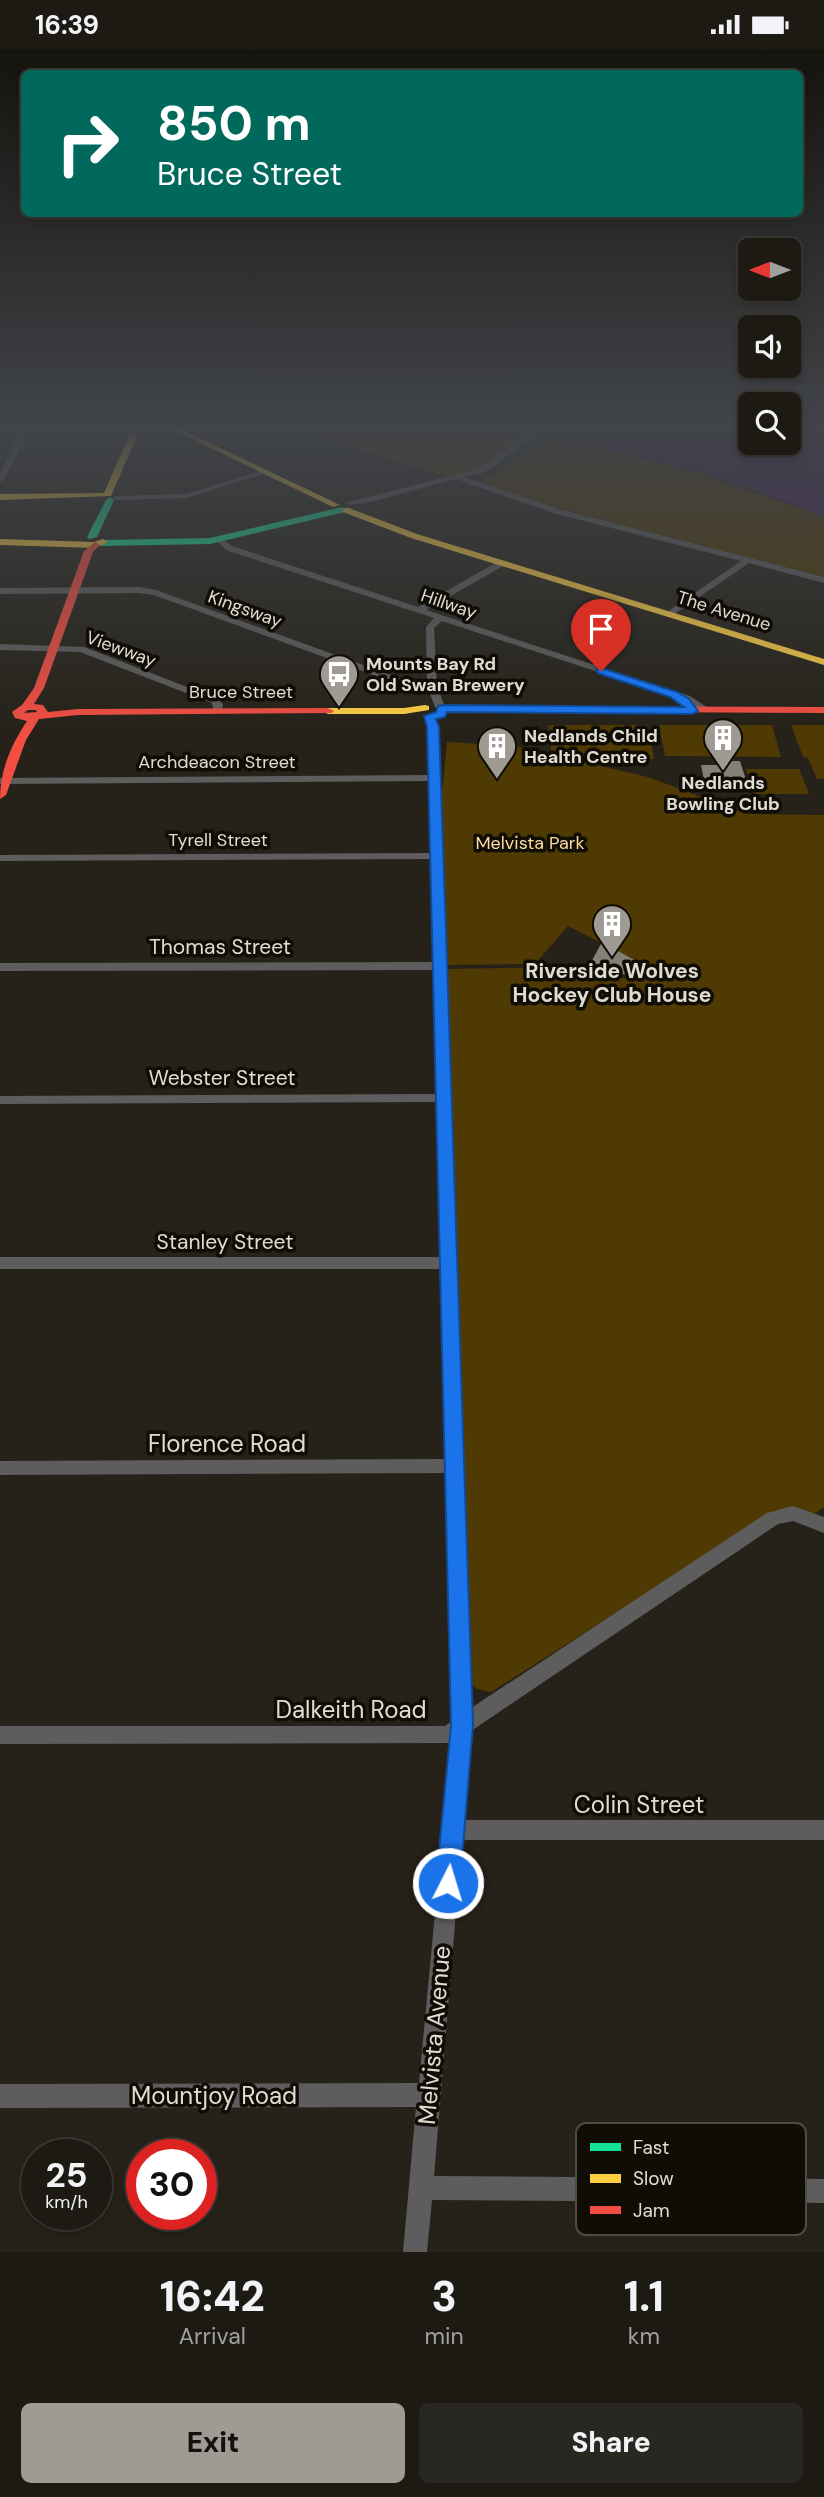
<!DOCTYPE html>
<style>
body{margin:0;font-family:"DM Sans",sans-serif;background:#292721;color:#f1f3f6;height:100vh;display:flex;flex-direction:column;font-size:26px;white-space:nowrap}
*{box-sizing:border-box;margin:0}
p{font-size:23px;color:#a0a1a0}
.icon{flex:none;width:38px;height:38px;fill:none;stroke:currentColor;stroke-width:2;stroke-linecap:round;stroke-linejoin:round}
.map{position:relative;height:2203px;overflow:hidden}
.drawer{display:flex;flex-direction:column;background:#1c1a13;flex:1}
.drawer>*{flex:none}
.hud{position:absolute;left:21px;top:21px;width:782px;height:147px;border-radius:10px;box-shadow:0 4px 10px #0003,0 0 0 2px #3a3833;background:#00695c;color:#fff;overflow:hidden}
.needle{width:46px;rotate:270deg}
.buttons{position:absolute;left:738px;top:189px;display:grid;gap:14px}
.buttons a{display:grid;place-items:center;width:63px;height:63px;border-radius:10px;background:#1c1a13;box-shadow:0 4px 10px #0003,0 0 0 2px #3a3833;font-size:35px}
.speed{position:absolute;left:21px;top:2090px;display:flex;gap:14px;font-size:35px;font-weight:700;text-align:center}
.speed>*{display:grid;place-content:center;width:91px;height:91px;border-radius:50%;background:#1c1a13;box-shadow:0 4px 10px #0003,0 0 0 2px #3a3833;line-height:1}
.speed small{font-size:18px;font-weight:400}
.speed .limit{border:10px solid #d22;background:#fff;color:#111}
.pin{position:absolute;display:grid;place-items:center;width:60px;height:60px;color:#fff;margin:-72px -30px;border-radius:50% 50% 50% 0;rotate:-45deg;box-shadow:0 0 7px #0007}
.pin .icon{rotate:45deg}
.me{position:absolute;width:77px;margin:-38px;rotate:5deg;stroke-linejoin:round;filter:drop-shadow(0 0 5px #0008)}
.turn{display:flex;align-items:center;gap:24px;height:147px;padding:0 21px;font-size:32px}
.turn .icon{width:91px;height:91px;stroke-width:2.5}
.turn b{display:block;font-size:49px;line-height:60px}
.eta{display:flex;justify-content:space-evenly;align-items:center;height:119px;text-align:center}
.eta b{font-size:42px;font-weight:800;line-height:49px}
.cta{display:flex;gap:14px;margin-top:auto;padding:14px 21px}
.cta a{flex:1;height:80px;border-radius:10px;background:#a09b92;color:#111;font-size:28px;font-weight:800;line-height:80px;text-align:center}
.cta a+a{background:#292721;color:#f1f3f6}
.status{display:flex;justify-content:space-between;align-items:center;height:49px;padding:0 35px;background:#1c1a13;direction:ltr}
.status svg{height:19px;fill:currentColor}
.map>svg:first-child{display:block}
.green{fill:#503a03}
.water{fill:#46225d}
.building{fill:#848078}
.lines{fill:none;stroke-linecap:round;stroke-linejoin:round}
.street{fill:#5e5d5d;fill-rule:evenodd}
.fast{fill:#16e098;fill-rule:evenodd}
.slow{fill:#ffcf43;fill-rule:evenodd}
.jam{fill:#f24e42;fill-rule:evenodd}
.route{fill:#1a73e8;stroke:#114b97;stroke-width:2}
.labels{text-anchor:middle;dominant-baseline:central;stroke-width:7;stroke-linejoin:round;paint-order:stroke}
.far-street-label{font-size:18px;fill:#e1dcd3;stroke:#100d07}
.far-poi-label{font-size:18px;font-weight:bold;fill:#e1dcd3;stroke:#100d07;text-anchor:start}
.far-park-label{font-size:18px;fill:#fcdc9e;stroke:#100d07}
.street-label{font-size:21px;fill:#e1dcd3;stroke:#100d07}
.poi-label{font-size:21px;font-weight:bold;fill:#e1dcd3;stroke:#100d07}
.near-street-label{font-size:24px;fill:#e1dcd3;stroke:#100d07}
.key{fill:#100d07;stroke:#4f4b44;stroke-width:2}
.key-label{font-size:19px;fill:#e1dcd3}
</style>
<div class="status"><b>16:39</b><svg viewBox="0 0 49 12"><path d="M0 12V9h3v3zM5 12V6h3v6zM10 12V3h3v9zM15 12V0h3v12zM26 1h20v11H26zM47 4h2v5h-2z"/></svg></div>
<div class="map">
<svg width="824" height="2203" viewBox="0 0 824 2203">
<rect width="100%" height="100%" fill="#262219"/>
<path class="green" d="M277,375h175l75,8 -44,38 -31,8z
M550,388l155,38 119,42v60l-278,-72 -64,-23z
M548,676h100l6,34 -75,2 69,16 99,37 77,1v692l-14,10 -41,-1 -278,176 -14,-3 -8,-8 -25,-712 133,-2c18,9 38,13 59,10l8,-12 -76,-39 -33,38 -93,1 -6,-109 11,-114 67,4 38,9z
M659,676h113l9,32 -116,-1z
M791,676h33v54h-7l-9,-21 -5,-1z
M746,720h53l10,25h-55z"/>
<path class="water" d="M452,375h299v19h38v-19h35v93c-117,-49 -246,-83 -372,-93z"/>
<path class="building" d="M720,712h20l6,19h-42l-3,-15h20z
M602,893l41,23 -8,12 -46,-11z"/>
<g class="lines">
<path class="street" d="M25,375h8l-29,56 -4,2v-9z
M528,384l7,2 -49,37 -22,5 95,32 265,68v6l-75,-20 -79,54 -3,-1v-4l74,-51 -188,-48 -97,-34 -86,23 -21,3 -4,-2 135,-35z
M266,420l7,2 -86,27 -71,2 -4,-2 4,-2 70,-2z
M218,487l14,10 186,61 81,-46h6v4l-79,45 264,86 21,14 -8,2 -19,-12 -242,-79 -8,7 3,58 8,21 -5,3 -5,-3 -7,-18 -19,-1 -255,-93 -15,-2 -139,1v-6l139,-1 17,3 257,93h14l-1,-56 8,-9 -208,-68 -12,-12z
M0,595l84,3 134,52 5,5 -1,7 -8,2 -2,-10 -132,-51 -80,-2z
M430,664l5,3 3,11 33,981 296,-195 26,-7 31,11v16l-31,-12 -15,3 -307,207 -7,89h360v20h-362l-28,336 390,3v24l-392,-3 -5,52h-24l13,-145 -416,1v-24l419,-1 32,-340 -451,1v-18h445l7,-5 -6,-248 -446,2v-14l446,-2 -5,-190h-441v-12h441l-4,-155 -437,2v-8l437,-2 -3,-124 -434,1v-8l434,-1 -3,-103 -431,2v-6l431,-2 -2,-72 -429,3v-6l429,-3 -1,-48 -3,-11z"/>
<path class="fast" d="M110,448l4,3 -17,37 -8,2 -2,-2 19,-37z
M342,458l4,3 -1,2 -135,32 -109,2 -5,-3 5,-3 109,-2z"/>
<path class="slow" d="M134,375h8l-31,72 -111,4v-6l104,-1z
M161,375h9l170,81 -7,2z
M343,459h6l68,26 407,125v6l-413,-127 -68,-26z
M0,490l94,3 9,-3 5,3 -13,6 -95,-3z
M425,656l4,1v4l-25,4h-76l-6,-3 6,-3h76z"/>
<path class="jam" d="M95,493l5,3 -7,7 -49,136 -10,16 9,1 5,7 30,-3 250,-1 6,3 -2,2 -254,2 -39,4 -13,21 -20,55 -6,4c0,-29 11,-54 27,-78l-12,-3 -3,-6 10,-7 12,-17 50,-137zM28,661h8l1,2 -13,1z
M442,657l382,1v6l-386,-2v-4z"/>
</g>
<linearGradient id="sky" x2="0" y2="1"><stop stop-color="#15130e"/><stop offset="0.55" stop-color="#414449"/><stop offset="1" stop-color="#414449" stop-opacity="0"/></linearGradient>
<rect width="824" height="683" fill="url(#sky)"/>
<path class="route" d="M601,619l76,24 11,6 10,13 -6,3 -245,-2 -2,5 -9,2 3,8 34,998 -13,158 -3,8 -9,4 -8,-4 -4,-8 15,-158 -24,-998 -3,-11 12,-4 2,-6 4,-1 242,2 -14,-10 -73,-24v-4z"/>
<defs>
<g id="bus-pin" transform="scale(2.0125)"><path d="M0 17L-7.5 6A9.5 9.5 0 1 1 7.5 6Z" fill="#a09b92" stroke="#100d07"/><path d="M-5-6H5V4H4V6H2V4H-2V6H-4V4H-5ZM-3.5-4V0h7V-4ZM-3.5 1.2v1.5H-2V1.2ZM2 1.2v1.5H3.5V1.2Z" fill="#fff"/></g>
<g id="building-pin" transform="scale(2.0125)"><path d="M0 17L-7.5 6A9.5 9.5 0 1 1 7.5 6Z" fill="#a09b92" stroke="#100d07"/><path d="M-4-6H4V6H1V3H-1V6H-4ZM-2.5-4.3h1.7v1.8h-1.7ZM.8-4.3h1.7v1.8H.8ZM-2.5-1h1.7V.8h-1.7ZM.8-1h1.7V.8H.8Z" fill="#fff"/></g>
</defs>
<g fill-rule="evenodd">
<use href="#bus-pin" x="339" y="625"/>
<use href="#building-pin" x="723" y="689"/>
<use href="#building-pin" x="497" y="697"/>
<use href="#building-pin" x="612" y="875"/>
</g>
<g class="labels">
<g class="far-street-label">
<text transform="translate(449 555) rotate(19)">Hillway</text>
<text transform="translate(245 560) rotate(20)">Kingsway</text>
<text transform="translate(724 562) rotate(17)">The Avenue</text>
<text transform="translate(121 600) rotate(20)">Viewway</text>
<text x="241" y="643">Bruce Street</text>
<text x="217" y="713">Archdeacon Street</text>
<text x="218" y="791">Tyrell Street</text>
</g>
<g class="far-poi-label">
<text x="366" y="615">Mounts Bay Rd<tspan x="366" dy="21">Old Swan Brewery</tspan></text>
<text x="524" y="687">Nedlands Child<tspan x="524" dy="21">Health Centre</tspan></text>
<text x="723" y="734" text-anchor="middle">Nedlands<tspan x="723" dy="21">Bowling Club</tspan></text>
</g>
<g class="far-park-label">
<text x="530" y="794">Melvista Park</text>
</g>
<g class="street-label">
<text x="220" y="898">Thomas Street</text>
<text x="222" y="1029">Webster Street</text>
<text x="225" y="1193">Stanley Street</text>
</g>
<g class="poi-label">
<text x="612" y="922">Riverside Wolves<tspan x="612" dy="24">Hockey Club House</tspan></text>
</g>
<g class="near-street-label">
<text x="227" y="1394">Florence Road</text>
<text x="351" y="1660">Dalkeith Road</text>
<text x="639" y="1755">Colin Street</text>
<text transform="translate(434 1986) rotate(-85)">Melvista Avenue</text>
<text x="214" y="2046">Mountjoy Road</text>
</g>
</g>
<rect x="576" y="2074" width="230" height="112" rx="10" class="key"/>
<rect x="590" y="2094" width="31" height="8" fill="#16e098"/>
<rect x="590" y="2125" width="31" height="9" fill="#ffcf43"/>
<rect x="590" y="2157" width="31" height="8" fill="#f24e42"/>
<g class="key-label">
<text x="633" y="2105">Fast</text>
<text x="633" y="2136">Slow</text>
<text x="633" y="2168">Jam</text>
</g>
</svg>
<div class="buttons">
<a><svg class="needle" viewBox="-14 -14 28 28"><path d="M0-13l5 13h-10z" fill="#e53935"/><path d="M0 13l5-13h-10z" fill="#a0a1a0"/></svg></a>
<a><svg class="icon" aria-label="sound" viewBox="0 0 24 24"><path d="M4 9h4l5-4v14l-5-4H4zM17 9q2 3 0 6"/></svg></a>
<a><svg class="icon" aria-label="search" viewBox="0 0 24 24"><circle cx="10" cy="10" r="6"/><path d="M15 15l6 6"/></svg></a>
</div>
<div class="speed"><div>25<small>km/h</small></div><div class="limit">30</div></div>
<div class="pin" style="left:601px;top:622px;background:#d93025"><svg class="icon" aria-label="arrive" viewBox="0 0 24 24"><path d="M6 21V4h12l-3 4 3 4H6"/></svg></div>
<svg class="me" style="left:448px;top:1834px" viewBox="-20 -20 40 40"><circle r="17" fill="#1a73e8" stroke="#fff" stroke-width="3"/><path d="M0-11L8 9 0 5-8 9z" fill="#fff"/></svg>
<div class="hud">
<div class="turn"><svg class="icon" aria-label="right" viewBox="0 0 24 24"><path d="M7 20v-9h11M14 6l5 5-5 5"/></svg><div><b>850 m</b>Bruce Street</div></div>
</div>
</div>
<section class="drawer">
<div class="eta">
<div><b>16:42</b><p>Arrival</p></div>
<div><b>3</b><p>min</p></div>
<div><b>1.1</b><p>km</p></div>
</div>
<div class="cta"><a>Exit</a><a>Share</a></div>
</section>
